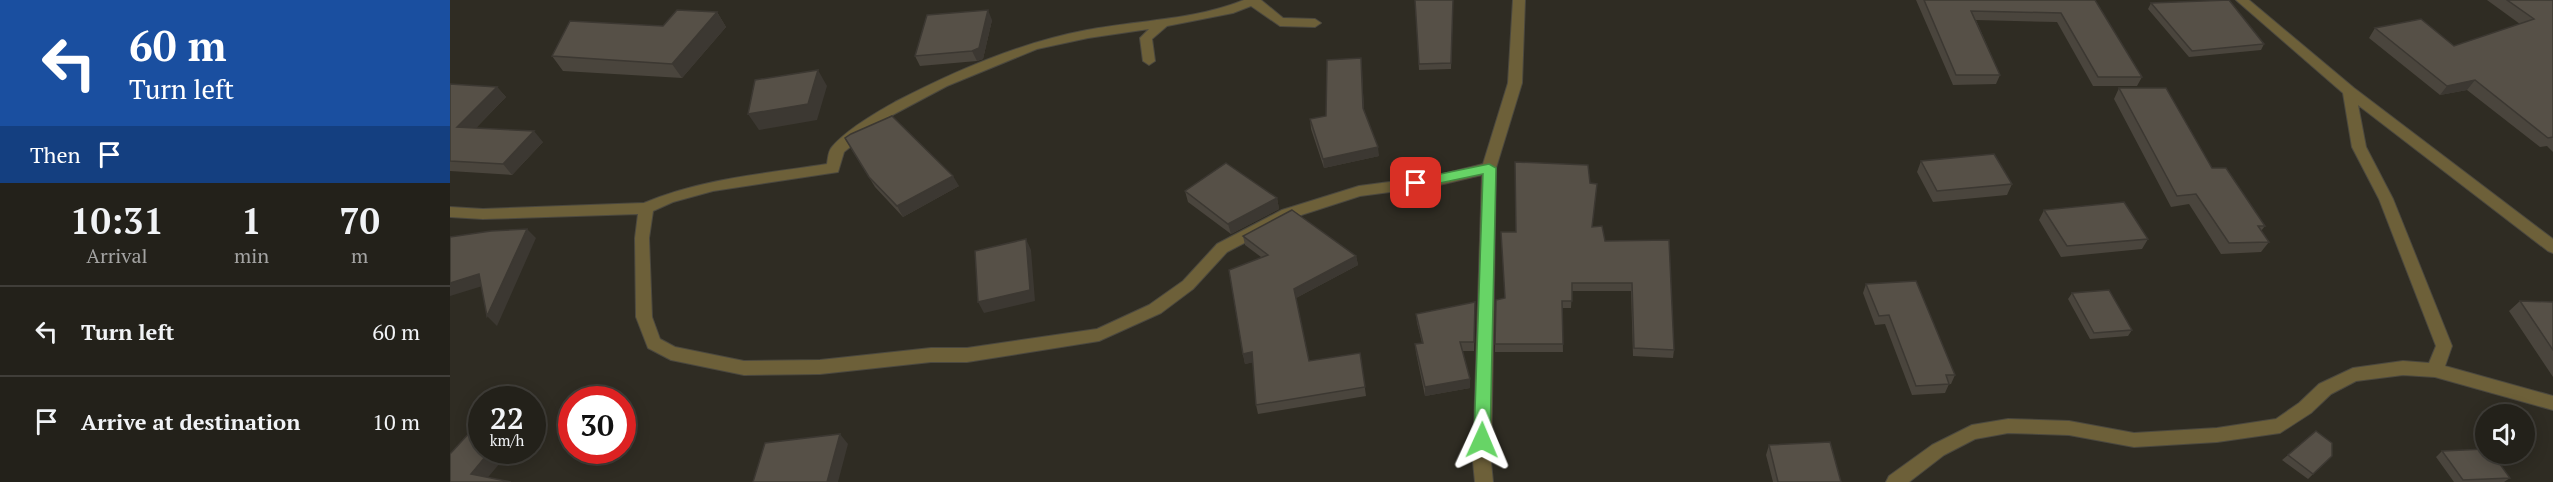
<!DOCTYPE html>
<style>
body{margin:0;font-family:"PT Serif",serif;background:#2f2e27;color:#f1f3f6;height:100vh;display:flex;flex-direction:column;font-size:22px;white-space:nowrap}
*{box-sizing:border-box;margin:0}
p{font-size:20px;color:#a3a3a2}
.icon{flex:none;width:33px;height:33px;fill:none;stroke:currentColor;stroke-width:2;stroke-linecap:round;stroke-linejoin:round}
.map{position:relative;flex:1;overflow:hidden}
.sheet{display:flex;flex-direction:column;background:#23211a;width:450px}
.sheet>*{flex:none}
.hud{background:#1a4fa0;color:#fff;overflow:hidden}
.buttons{position:absolute;left:2025px;top:404px;display:grid;gap:12px}
.buttons a{display:grid;place-items:center;width:60px;height:60px;border-radius:50%;background:#23211a;box-shadow:0 3px 15px #0003,0 0 0 2px #403e39;font-size:30px}
.speed{position:absolute;left:18px;top:386px;display:flex;gap:12px;font-size:30px;font-weight:700;text-align:center}
.speed>*{display:grid;place-content:center;width:78px;height:78px;border-radius:50%;background:#23211a;box-shadow:0 3px 15px #0003,0 0 0 2px #403e39;line-height:1}
.speed small{font-size:15px;font-weight:400}
.speed .limit{border:9px solid #d22;background:#fff;color:#111}
.pin{position:absolute;display:grid;place-items:center;width:51px;height:51px;color:#fff;margin:-26px;border-radius:12px;box-shadow:0 3px 9px #0006}
.me{position:absolute;width:66px;margin:-33px;rotate:1deg;stroke-linejoin:round;filter:drop-shadow(0 0 4px #0008)}
.turn{display:flex;align-items:center;gap:21px;height:126px;padding:0 30px;font-size:27px}
.turn .icon{width:78px;height:78px;stroke-width:2.5}
.turn b{display:block;font-size:42px;line-height:51px}
.then{display:flex;align-items:center;height:57px;padding:0 30px;background:#0003;gap:12px;font-size:22px}
.eta{display:flex;justify-content:space-evenly;align-items:center;height:102px;text-align:center}
.eta b{font-size:36px;font-weight:700;line-height:42px}
ul{padding:0;list-style:none}
li{display:flex;align-items:center;gap:18px;height:90px;padding:0 30px;border-top:2px solid #403e39}
li div{flex:1}
li b{display:block;font-size:22px}
li em{font-style:normal}
main{display:flex;flex:1;min-height:0}
.map>svg:first-child{display:block}
.lines{fill:none;stroke-linecap:round;stroke-linejoin:round}
.minor-casing{stroke:#4b483f;stroke-width:2}
.minor{fill:#6d6039;fill-rule:evenodd}
.wall{fill:#4a453d}
.shaded-wall{fill:#3c3832}
.building{fill:#565047;stroke:#3c3832;stroke-width:1.5}
.route{fill:#67d466;stroke:#438a42;stroke-width:1.5}
</style>
<main>
<section class="sheet">
<div class="hud">
<div class="turn"><svg class="icon" aria-label="left" viewBox="0 0 24 24"><path d="M17 20v-9H6M10 6l-5 5 5 5"/></svg><div><b>60 m</b>Turn left</div></div>
<div class="then">Then<svg class="icon" aria-label="arrive" viewBox="0 0 24 24"><path d="M6 21V4h12l-3 4 3 4H6"/></svg></div>
</div>
<div class="eta">
<div><b>10:31</b><p>Arrival</p></div>
<div><b>1</b><p>min</p></div>
<div><b>70</b><p>m</p></div>
</div>
<ul>
<li><svg class="icon" aria-label="left" viewBox="0 0 24 24"><path d="M17 20v-9H6M10 6l-5 5 5 5"/></svg><div><b>Turn left</b></div><em>60 m</em></li>
<li><svg class="icon" aria-label="arrive" viewBox="0 0 24 24"><path d="M6 21V4h12l-3 4 3 4H6"/></svg><div><b>Arrive at destination</b></div><em>10 m</em></li>
</ul>
</section>
<div class="map">
<svg width="2103" height="482" viewBox="0 0 2103 482">
<rect width="100%" height="100%" fill="#2f2c23"/>
<g class="lines">
<g class="minor-casing">
<path id="minor" d="M794,0h17l22,18 32,1 6,4 -6,4 -35,-1 -29,-20 -18,7 -66,13 -15,13 3,22 -6,4 -6,-4 -3,-23 9,-9 -61,9 -51,11 -90,37 -64,34 -39,32 -6,20 -125,19 -40,11 -20,9 -4,27 3,79 8,22 15,8 69,14 76,-1 111,-12h36l130,-19 52,-24 34,-24 34,-37 65,-34 77,-24 76,-10 48,-12 25,-81 5,-83h12l-3,83 -26,85 -5,294 2,20h-18l-2,-20 9,-287 -47,11 -75,10 -68,22 -65,34 -34,37 -32,24 -62,28 -132,21h-36l-111,12 -76,1 -73,-15 -23,-12 -12,-31 -1,-79 3,-24 -155,5 -33,-2v-10l33,2 161,-6c59,-25 121,-29 183,-39 1,-5 1,-13 5,-17 14,-17 45,-35 63,-45 62,-32 124,-59 192,-72 52,-10 108,-10 157,-30z
M1786,0h13l105,88 199,151v14l-5,-2 -190,-146 8,42 27,52 59,147 -7,20 108,30v14l-118,-33 -32,-2 -47,6 -25,13 -20,19 -31,20 -63,9 -83,5 -65,-12 -61,-2 -33,6 -31,16 -35,27h-23l3,-6 43,-31 40,-20 36,-6 61,2 65,12 83,-5 59,-9 23,-16 20,-19 34,-16 50,-7 26,2 7,-17 -57,-147 -27,-52 -9,-54z"/>
</g>
<use href="#minor" class="minor"/>
</g>
<path class="wall" d="M965,0h38l-2,69 -32,1z
M1466,0h179l47,77 -5,9h-44l-36,-64 -81,-2 24,55 -4,9 -43,1z
M2037,0h66v152l-6,-6 -7,1 -73,-57 -27,5 -71,-57 6,-10 79,18 66,-22z
M1701,3l113,41 -3,6 -72,7 -41,-48z
M267,12l9,15 -44,51 -119,-7 -11,-15z
M542,20l-9,39 -6,2 -57,5 -5,-10z
M911,58l3,52 15,46 -55,12 -13,-39 -1,-10 16,-3z
M0,84l47,3 9,10 -30,31 67,14 -31,33 -62,-4z
M1669,88l93,80 53,58 -4,5 8,11 -8,10 -40,2 -32,-50 -18,3 -57,-108z
M395,139l114,47 -56,31 -28,-30z
M1471,161l91,23 -5,11 -74,7 -16,-30z
M735,191l92,7 2,11 -48,25 -43,-32z
M1594,210l104,29 -6,10 -81,8 -22,-37z
M1142,227l13,14 69,109 -1,8 -40,-2 -2,-65h-59l-1,17h-9l1,44h-68l1,-52 8,-2z
M793,236l113,20 2,9 -62,33 13,63 51,-8 6,43 -108,18 -2,-9 -3,-43 -8,2 -2,-10 18,-97 -16,-12z
M1416,284l89,91 -4,9h-2l-4,9 -33,2 -27,-71 -10,1 -12,-32z
M1622,293l60,37 -4,6 -38,3 -22,-40z
M2070,301l33,1v75l-44,-66z
M1025,302l-1,49h-12l8,37 -45,8 -9,-43 -1,-9 7,-1 -5,-20 -1,-9z
M1319,445l72,37h-68l-7,-27z
M1992,451l68,27 -6,4h-50l-18,-25z
M1838,455l44,1 -24,23 -26,-19z"/>
<path class="shaded-wall" d="M538,10l4,10 -9,39 -6,2 -5,-10z
M267,12l9,15 -44,51 -10,-14z
M911,58l1,9 2,50 -1,-9z
M368,70l9,16 -10,34 -58,10 -11,-16z
M2025,80l-8,10 -27,5 7,-9z
M47,87l9,10 -39,40 -10,-10z
M84,131l9,11 -31,33 -9,-11z
M928,147l1,9 -55,12 -1,-9z
M503,176l6,10 -56,31 -6,-11z
M827,198l2,11 -48,25 -3,-10z
M77,229l9,9 -39,88 -10,-10z
M576,239l5,11 4,51 -51,12 -6,-11z
M906,256l2,9 -62,33 -2,-9z
M29,274l10,10 -39,12v-13z
M802,352l3,10 -10,2 -2,-10z
M1020,379v9l-45,8v-9z
M390,434l8,10 -10,38h-11z
M41,450h20l-27,32 -13,-8z"/>
<path class="building" d="M965,0h38l-2,63 -32,1z
M1474,0h171l47,77h-44l-37,-64 -90,-2 29,64h-44z
M1779,0l35,44 -72,7 -41,-48z
M2057,0h46v137l-5,1 -73,-58 -28,6 -72,-58 46,-9 33,27 80,-27z
M227,10l40,2 -45,52 -120,-8 18,-35 93,5z
M538,10l-9,38 -7,3 -57,5 12,-41z
M911,58l2,50 15,39 -55,12 -13,-40 16,-3 1,-56z
M368,70l-10,34 -60,10 7,-34z
M0,84l47,3 -40,40 77,4 -31,33 -53,-3z
M1669,88h47l46,80h14l39,58h-7l11,16 -40,1 -33,-49 -19,2z
M442,116l61,60 -56,30 -28,-29 -24,-39 6,-4z
M1544,154l18,30 -75,7 -16,-30z
M1065,162l73,3 2,18 7,1 -5,43 10,-1 3,15 64,-1 5,110 -40,-2 -2,-65h-60v18h-10l1,43h-68l1,-44 9,-2 -4,-66h15z
M776,163l51,35 -49,26 -43,-33z
M1674,202l24,37 -81,7 -23,-36z
M842,210l64,46 -62,33 15,72 51,-8 5,34 -109,18 -4,-53 -9,2 -14,-84 39,-15 -25,-19z
M77,229l-40,87 -8,-42 -29,9v-46l41,-6z
M576,239l4,51 -52,12 -3,-51z
M1466,281l39,94h-9l3,9 -33,2 -27,-71 -10,1 -13,-32z
M1659,290l23,40 -38,3 -22,-40z
M2070,301l33,1v48z
M1025,302l-1,40h-14l10,37 -45,8 -10,-43 8,-1 -7,-29z
M32,419v31h9l-20,24 40,8h-61v-28z
M1866,431l16,12v13l-19,18 -25,-19z
M390,434l-13,48h-74l12,-39z
M1380,442l11,40h-63l-9,-37z
M2036,449v4h6l18,25 -47,2 -21,-29z"/>
<path class="route" d="M1039,164l7,4 -6,272 -2,5 -6,2 -5,-2 -3,-5 9,-266 -67,14 -6,-5 6,-4z"/>
</svg>
<div class="buttons">
<a><svg class="icon" aria-label="sound" viewBox="0 0 24 24"><path d="M4 9h4l5-4v14l-5-4H4zM17 9q2 3 0 6"/></svg></a>
</div>
<div class="speed"><div>22<small>km/h</small></div><div class="limit">30</div></div>
<div class="pin" style="left:966px;top:183px;background:#d93025"><svg class="icon" aria-label="arrive" viewBox="0 0 24 24"><path d="M6 21V4h12l-3 4 3 4H6"/></svg></div>
<svg class="me" style="left:1032px;top:440px" viewBox="-20 -20 40 40"><path d="M0-17L14 15 0 8-14 15z" fill="#67d466" stroke="#fff" stroke-width="4"/></svg>
</div>
</main>
